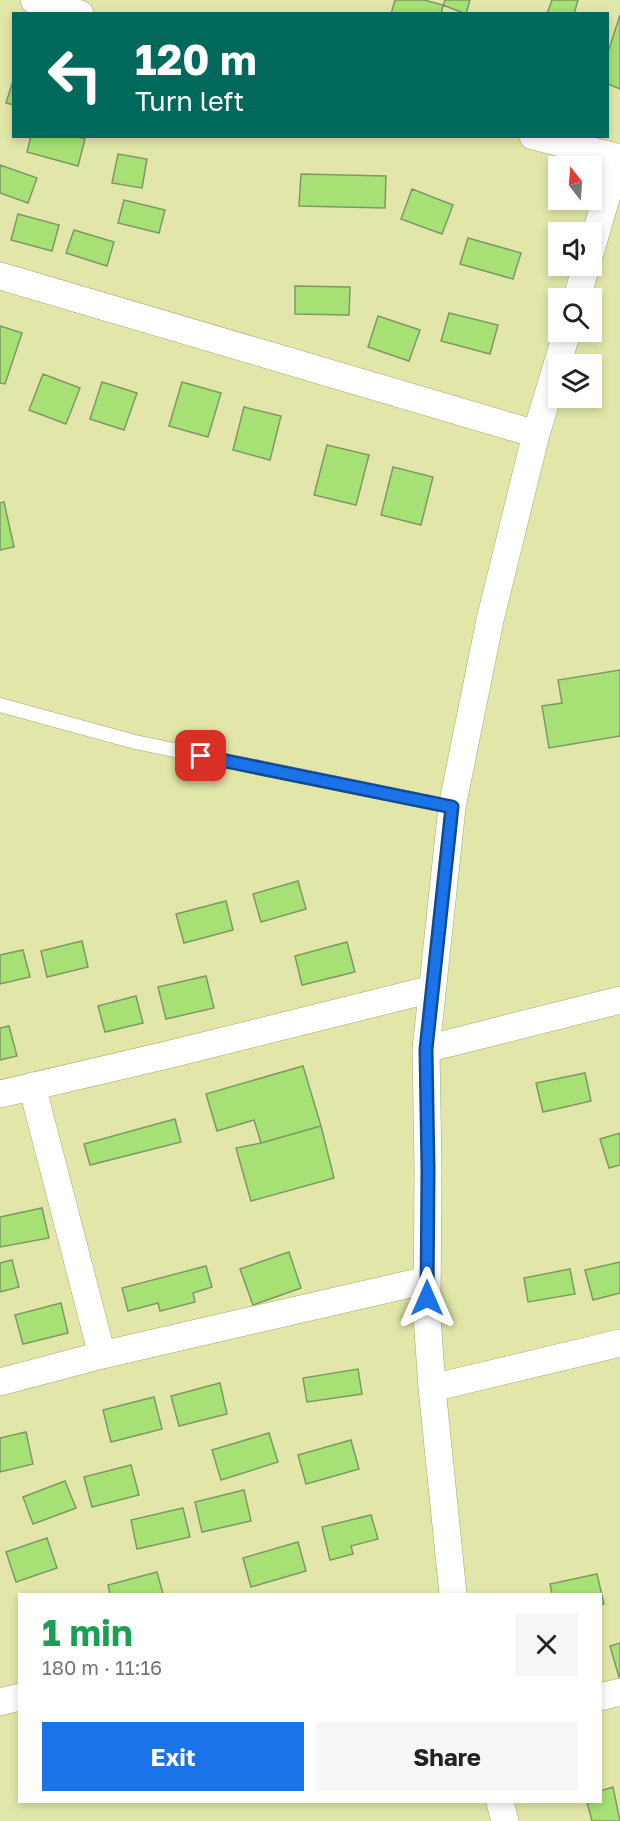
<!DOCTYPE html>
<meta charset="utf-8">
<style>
body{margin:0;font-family:"Golos Text",sans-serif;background:#f6f6f6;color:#222;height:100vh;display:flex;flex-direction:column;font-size:22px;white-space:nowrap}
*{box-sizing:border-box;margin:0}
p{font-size:20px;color:#767676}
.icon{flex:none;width:33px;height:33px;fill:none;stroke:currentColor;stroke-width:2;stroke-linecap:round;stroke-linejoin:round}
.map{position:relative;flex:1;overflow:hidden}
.drawer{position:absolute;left:18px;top:1593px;width:584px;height:210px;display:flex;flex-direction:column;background:#fff;border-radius:0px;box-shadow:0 3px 9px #0003}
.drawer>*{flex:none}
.hud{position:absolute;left:12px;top:12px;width:597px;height:126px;border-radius:0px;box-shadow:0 3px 9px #0003;background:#00695c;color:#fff;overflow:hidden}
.needle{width:39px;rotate:343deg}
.fabs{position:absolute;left:548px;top:156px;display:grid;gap:12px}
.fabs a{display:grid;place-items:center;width:54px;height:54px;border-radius:0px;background:#fff;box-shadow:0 3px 9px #0003;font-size:30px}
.pin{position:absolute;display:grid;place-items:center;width:51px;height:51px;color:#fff;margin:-26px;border-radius:12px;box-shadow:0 3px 9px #0006}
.me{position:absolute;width:66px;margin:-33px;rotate:0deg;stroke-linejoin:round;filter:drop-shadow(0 0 4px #0008)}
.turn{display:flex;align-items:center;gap:21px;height:126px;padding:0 24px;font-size:27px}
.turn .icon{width:78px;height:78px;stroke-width:2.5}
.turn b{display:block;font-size:42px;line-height:51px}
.round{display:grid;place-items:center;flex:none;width:63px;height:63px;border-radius:0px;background:#f6f6f6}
.summary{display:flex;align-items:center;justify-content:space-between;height:102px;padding:0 24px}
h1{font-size:36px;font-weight:700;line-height:45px;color:#1e9e55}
.button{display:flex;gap:12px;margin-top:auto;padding:12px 24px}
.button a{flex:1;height:69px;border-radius:0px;background:#1a73e8;color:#fff;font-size:24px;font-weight:700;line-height:69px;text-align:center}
.button a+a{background:#f6f6f6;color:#222}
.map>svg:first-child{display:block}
.building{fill:#a7e075;stroke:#7d9966;stroke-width:1.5}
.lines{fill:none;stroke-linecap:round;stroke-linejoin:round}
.lane-casing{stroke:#a3a76c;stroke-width:15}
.street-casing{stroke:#a3a76c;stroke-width:28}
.lane{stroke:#fff;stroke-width:14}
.street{stroke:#fff;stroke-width:27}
.route-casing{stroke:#114b97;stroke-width:15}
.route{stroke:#1a73e8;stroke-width:10}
</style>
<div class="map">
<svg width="620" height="1821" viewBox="0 0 620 1821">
<rect width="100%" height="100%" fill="#e2e7a9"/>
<path class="building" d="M395,0h29l19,5 -2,9h-50z
M445,0h25l-4,14 -23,-9z
M552,0h26l-4,14h-27z
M620,15v74l-12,-5v-32z
M14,78v27l-8,-2z
M31,136h44l10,3 -7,27 -51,-14z
M118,154l29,5 -5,29 -30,-5z
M0,165l37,13 -9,25 -28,-10z
M301,174l85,2 -1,32 -86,-2z
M412,189l41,16 -11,29 -41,-15z
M124,200l41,10 -6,23 -41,-10z
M18,214l41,11 -7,26 -41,-11z
M74,230l40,12 -7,24 -41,-13z
M468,238l53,15 -8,26 -53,-15z
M295,286l55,1 -1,28 -54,-1z
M449,313l49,12 -8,29 -49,-13z
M378,316l42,14 -11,31 -41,-14z
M0,326l22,7 -17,51 -5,-1z
M43,374l37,14 -14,36 -37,-14z
M102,382l35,11 -13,37 -34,-11z
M182,382l39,11 -13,44 -39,-11z
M244,407l37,9 -11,44 -37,-10z
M327,445l42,10 -13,50 -42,-10z
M393,467l40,10 -12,48 -40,-10z
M4,502l10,45 -14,3v-47z
M620,670v66l-71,12 -7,-42 20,-3 -4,-23z
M298,881l8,28 -45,13 -8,-28z
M226,901l7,29 -49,13 -8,-29z
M82,941l6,26 -41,10 -6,-26z
M347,942l8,30 -53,13 -7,-29z
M23,950l7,27 -30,7v-29z
M206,976l8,32 -48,11 -8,-32z
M136,996l7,27 -38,9 -7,-26z
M9,1026l8,30 -17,4v-32z
M303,1066l18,60 -60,17 -7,-23 -37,11 -11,-37z
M585,1073l6,28 -48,11 -7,-29z
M175,1119l6,23 -91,23 -6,-21z
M321,1126l13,52 -83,23 -15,-53 25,-5z
M620,1133v32l-11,3 -9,-29z
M42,1208l7,30 -49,9v-30z
M289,1252l12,36 -48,17 -13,-36z
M12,1260l7,27 -19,5v-29z
M620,1262v31l-27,7 -8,-30z
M206,1266l6,21 -19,6 2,9 -35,9 -2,-8 -30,8 -6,-23z
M570,1269l5,25 -47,8 -4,-24z
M61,1303l7,30 -45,11 -8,-29z
M358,1369l4,25 -55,8 -4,-24z
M220,1383l7,31 -48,12 -8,-30z
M154,1397l8,32 -51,13 -8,-32z
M26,1432l7,32 -33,8v-34z
M269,1433l9,29 -57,18 -9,-30z
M351,1440l8,29 -53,15 -8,-29z
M131,1465l8,30 -47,12 -8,-30z
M65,1481l11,27 -43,16 -10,-27z
M244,1490l7,31 -49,11 -7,-30z
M183,1508l7,29 -53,12 -6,-29z
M371,1515l7,24 -27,7 2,8 -23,6 -8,-33z
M47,1538l10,30 -41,14 -10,-30z
M298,1542l8,29 -55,16 -8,-29z
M157,1572l6,22h-53l-2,-9z
M597,1574l7,30 -4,1v-11h-48l-2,-10z
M620,1643v33l-1,1 -9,-31z
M613,1787l7,34h-28l-5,-19h13v-11z"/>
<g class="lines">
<g class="lane-casing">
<path id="lane" d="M0,705l135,37 317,65"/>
</g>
<g class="street-casing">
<path id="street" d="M34,0l46,14
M533,136l87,22
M591,250l27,-93
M0,276l536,158
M577,298l9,-32
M426,1049l194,-49
M32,1086l70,269
M0,1094l171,-40 261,-65
M0,1382l102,-27 325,-75
M432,1388l188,-45
M453,1594l-21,-206 -5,-72 1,-147 -2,-120 26,-242 38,-187 46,-186 31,-102
M600,1697l20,-5
M0,1702l20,-5
M500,1802l5,19"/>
</g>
<use href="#lane" class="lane"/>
<use href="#street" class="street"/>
</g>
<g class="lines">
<g class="route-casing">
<path id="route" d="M201,756l251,51 -26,242 2,120 -1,129"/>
</g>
<use href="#route" class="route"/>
</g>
</svg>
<div class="fabs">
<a><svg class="needle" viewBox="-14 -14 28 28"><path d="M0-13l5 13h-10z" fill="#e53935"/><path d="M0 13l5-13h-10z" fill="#767676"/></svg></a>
<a><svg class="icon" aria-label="sound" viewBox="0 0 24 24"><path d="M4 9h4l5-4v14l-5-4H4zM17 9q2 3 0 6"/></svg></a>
<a><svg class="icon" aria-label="search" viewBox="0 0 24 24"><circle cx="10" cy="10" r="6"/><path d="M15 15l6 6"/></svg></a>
<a><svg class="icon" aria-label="layers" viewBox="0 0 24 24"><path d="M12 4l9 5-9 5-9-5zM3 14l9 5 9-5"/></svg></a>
</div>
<div class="pin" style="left:201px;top:756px;background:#d93025"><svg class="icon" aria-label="arrive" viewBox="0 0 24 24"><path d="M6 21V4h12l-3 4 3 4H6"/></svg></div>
<svg class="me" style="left:427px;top:1298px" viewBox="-20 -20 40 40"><path d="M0-17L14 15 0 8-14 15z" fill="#1a73e8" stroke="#fff" stroke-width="4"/></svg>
<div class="hud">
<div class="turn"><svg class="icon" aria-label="left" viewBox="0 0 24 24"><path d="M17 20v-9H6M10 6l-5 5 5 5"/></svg><div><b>120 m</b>Turn left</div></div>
</div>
<section class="drawer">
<div class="summary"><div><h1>1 min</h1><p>180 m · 11:16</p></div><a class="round"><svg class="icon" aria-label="close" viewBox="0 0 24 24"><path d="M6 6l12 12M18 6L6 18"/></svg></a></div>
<div class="button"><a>Exit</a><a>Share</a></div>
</section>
</div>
